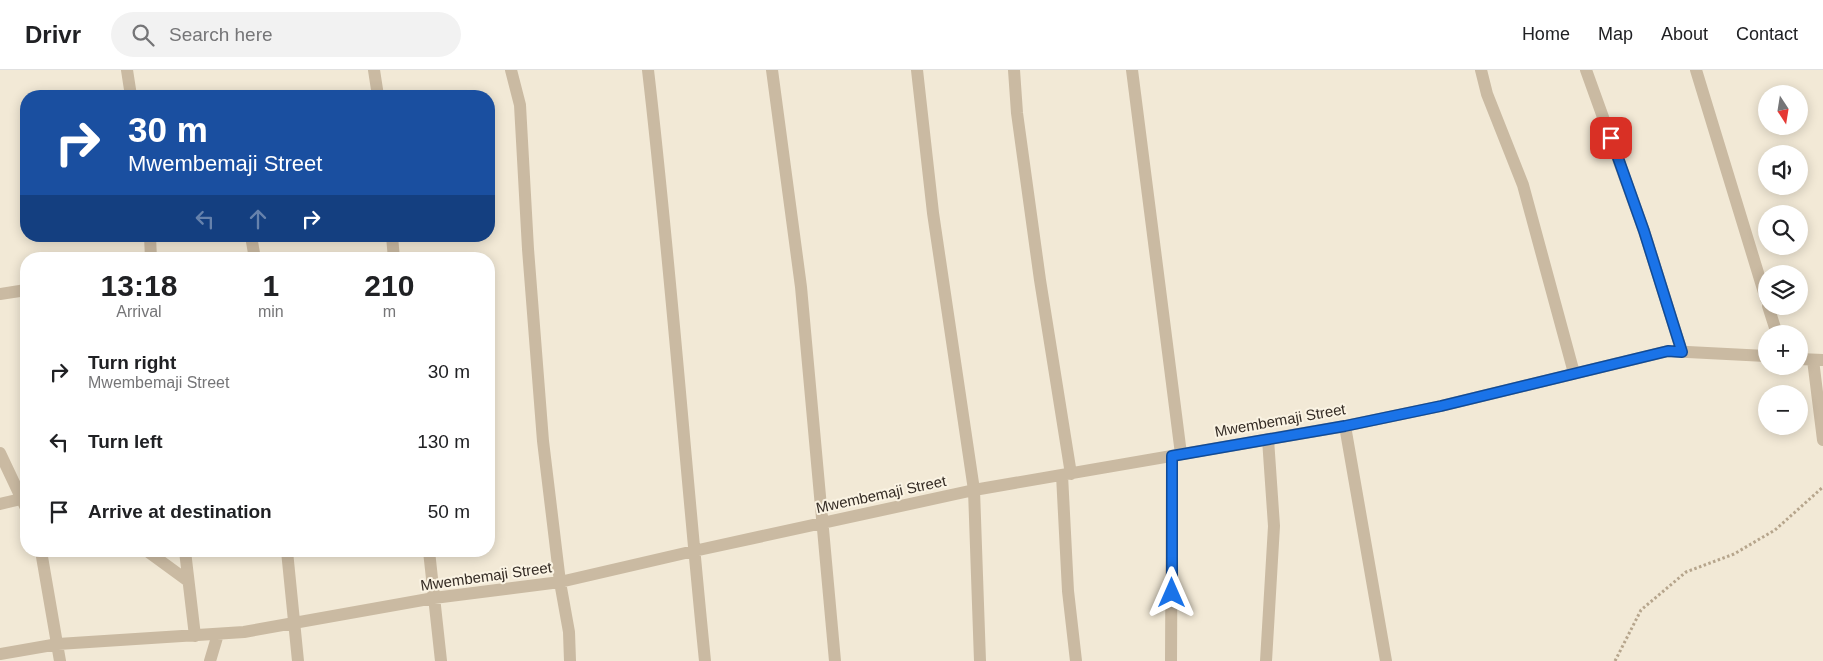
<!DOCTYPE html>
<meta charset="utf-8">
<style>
body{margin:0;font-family:Helvetica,sans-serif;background:#f2f2f2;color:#202124;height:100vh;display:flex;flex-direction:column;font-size:19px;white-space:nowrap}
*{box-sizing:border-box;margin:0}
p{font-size:16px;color:#757577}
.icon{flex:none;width:28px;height:28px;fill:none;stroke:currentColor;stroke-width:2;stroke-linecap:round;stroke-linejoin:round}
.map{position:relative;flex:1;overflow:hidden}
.sheet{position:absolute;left:20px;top:182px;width:475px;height:305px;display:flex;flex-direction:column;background:#fff;border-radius:20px;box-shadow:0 2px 12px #0003}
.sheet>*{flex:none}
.banner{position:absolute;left:20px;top:20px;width:475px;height:152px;border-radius:20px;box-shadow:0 2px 12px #0003;background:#1a4fa0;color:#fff;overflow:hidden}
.needle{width:32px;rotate:168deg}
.buttons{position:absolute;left:1758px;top:15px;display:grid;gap:10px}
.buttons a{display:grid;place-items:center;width:50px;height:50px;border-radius:50%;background:#fff;box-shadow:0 2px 12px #0003;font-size:25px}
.pin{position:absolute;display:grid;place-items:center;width:42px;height:42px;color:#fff;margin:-21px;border-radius:10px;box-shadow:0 2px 8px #0006}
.me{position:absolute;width:55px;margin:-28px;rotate:0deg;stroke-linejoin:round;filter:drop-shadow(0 0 4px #0008)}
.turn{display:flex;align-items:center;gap:18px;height:105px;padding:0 25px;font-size:22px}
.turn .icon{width:65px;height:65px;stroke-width:2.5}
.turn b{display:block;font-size:35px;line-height:42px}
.lanes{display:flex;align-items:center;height:48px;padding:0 25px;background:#0003;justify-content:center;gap:25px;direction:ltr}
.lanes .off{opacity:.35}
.eta{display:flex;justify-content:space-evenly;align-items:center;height:85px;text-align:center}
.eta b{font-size:30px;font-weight:700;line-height:35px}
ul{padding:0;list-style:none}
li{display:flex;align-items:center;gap:15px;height:70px;padding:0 25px}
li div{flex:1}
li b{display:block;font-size:19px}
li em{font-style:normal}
header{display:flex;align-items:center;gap:30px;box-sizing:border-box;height:70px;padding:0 25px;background:#fff;border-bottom:1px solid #e0e0e0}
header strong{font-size:24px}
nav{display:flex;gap:28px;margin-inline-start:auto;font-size:18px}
.search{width:350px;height:45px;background:#f2f2f2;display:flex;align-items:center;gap:12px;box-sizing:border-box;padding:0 18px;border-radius:28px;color:#757577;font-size:19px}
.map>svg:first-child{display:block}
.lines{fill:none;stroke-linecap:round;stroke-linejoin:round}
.path{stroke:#b6a58c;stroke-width:3;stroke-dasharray:2.5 2.5;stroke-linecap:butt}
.minor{stroke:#cabaa2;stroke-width:12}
.route-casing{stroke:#114b97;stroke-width:12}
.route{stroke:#1a73e8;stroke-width:9}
.labels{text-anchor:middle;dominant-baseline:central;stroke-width:4;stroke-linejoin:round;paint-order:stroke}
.street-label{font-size:15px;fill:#352c25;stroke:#faf3e3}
</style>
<header>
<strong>Drivr</strong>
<div class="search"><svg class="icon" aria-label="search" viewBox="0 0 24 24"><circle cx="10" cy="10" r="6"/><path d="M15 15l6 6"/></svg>Search here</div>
<nav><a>Home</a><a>Map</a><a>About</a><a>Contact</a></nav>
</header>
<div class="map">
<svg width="1823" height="591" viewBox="0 0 1823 591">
<rect width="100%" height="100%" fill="#f2e9d6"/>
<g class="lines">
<path class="path" d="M1615,591l26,-51 45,-38 48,-18 41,-24 48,-43"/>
<path class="minor" d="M127,0l4,26
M374,0l4,26
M511,0l9,35 8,144 15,192 17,141 9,50 1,29
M648,0c23,197 37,394 57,591
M772,0l29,217 34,374
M917,0l16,143 41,277 6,171
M1014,0l3,43 23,167 31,194
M1132,0l49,384
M1481,0l6,24 36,91 51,188
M1586,0l58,161 38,121
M1696,0l70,229
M150,166l1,23
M251,166l4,23
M392,166l2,23
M0,224l26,-4
M1768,236l9,28
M1799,289l24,1
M1813,290l10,80
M1345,356l41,235
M0,383l26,55
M1062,405l6,116 8,70
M0,434l21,-5
M41,481l19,110
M147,481l41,30
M185,481l10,85
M287,481l11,110
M429,481l12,110
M0,584l58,-10 186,-12 190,-34 126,-16 134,-31 280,-61 371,-64 96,-20 227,-55 98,5
M210,591l8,-27
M1171,591l1,-205
M1266,591l8,-135 -6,-87"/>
</g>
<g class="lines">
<g class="route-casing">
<path id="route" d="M1172,523v-137l173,-30 96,-20 227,-55 14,1 -38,-121 -33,-93"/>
</g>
<use href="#route" class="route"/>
</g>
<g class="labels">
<g class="street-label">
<text transform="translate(1280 350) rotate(-10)">Mwembemaji Street</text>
<text transform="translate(881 424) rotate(-12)">Mwembemaji Street</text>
<text transform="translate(486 506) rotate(-8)">Mwembemaji Street</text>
</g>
</g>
</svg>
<div class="buttons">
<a><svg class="needle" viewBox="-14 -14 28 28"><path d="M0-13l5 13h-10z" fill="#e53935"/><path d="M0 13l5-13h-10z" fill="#757577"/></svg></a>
<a><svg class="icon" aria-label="sound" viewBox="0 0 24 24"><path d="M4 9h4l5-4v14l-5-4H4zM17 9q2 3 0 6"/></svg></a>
<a><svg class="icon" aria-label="search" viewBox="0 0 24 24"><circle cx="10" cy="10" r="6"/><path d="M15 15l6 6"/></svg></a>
<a><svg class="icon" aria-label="layers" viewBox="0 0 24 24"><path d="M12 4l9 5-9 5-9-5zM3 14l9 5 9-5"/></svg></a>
<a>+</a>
<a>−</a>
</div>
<div class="pin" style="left:1611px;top:68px;background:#d93025"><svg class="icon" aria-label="arrive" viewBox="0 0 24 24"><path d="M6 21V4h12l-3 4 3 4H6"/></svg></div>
<svg class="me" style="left:1172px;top:523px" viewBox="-20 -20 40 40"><path d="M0-17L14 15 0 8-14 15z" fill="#1a73e8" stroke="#fff" stroke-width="4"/></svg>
<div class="banner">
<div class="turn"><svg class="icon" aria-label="right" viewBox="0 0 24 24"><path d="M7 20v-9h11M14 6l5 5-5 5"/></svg><div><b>30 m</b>Mwembemaji Street</div></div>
<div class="lanes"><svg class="icon off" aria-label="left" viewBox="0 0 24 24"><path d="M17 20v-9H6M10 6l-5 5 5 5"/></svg><svg class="icon off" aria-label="ahead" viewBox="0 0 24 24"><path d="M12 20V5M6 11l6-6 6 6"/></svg><svg class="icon" aria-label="right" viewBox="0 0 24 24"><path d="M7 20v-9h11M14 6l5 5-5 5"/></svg></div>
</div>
<section class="sheet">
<div class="eta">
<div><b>13:18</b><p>Arrival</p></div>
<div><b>1</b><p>min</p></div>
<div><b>210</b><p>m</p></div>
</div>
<ul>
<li><svg class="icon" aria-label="right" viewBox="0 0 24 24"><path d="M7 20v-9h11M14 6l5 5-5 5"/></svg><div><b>Turn right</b><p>Mwembemaji Street</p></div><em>30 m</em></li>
<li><svg class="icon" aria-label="left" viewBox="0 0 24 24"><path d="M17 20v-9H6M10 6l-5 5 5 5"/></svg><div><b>Turn left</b></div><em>130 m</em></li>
<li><svg class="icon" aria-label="arrive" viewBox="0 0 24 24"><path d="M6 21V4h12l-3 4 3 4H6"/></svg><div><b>Arrive at destination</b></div><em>50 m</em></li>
</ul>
</section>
</div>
